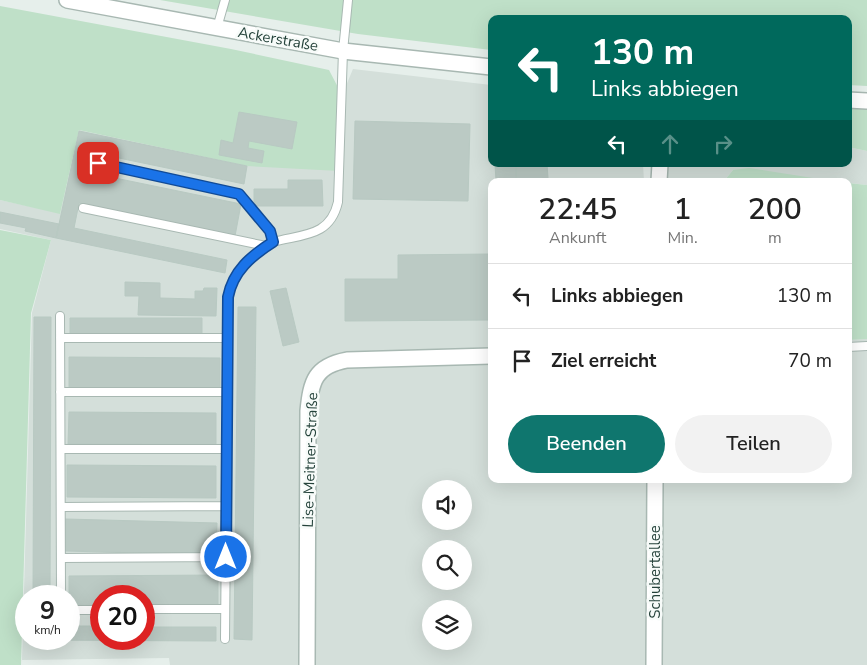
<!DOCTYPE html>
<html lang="de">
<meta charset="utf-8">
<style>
body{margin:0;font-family:"Nunito Sans",sans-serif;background:#f2f2f2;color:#222;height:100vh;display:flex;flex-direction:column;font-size:19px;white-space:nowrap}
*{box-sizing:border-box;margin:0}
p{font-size:16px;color:#767676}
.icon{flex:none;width:28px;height:28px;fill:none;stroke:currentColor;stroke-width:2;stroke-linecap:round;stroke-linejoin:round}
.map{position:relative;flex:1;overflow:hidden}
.panel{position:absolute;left:488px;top:178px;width:364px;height:305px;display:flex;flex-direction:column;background:#fff;border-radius:10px;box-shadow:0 5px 20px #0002}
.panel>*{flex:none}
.hud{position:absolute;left:488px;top:15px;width:364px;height:152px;border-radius:10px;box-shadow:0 5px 20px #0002;background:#00695c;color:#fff;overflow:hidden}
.controls{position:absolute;left:422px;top:480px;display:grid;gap:10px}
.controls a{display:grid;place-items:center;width:50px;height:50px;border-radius:50%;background:#fff;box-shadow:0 5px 20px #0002;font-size:25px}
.speed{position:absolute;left:15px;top:585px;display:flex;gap:10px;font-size:25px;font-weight:700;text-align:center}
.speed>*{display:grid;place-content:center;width:65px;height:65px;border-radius:50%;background:#fff;box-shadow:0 5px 20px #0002;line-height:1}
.speed small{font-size:12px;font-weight:400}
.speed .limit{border:8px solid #d22;background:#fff;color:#111}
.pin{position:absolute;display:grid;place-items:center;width:42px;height:42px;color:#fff;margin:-21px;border-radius:10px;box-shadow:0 2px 8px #0006}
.me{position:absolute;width:55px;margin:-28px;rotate:0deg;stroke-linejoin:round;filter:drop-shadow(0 0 4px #0008)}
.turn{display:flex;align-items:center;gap:18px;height:105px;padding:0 20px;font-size:22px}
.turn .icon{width:65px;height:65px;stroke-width:2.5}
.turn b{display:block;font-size:35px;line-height:42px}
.lanes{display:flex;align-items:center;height:48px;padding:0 20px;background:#0003;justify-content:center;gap:25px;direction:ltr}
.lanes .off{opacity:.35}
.eta{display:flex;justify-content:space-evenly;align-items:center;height:85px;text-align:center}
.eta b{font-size:30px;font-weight:600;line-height:35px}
.primary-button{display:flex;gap:10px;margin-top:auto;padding:10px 20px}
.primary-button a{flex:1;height:58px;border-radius:30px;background:#0f766e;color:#fff;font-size:20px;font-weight:600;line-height:58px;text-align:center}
.primary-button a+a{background:#f2f2f2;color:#222}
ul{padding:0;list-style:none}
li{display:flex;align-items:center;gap:15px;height:65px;padding:0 20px;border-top:1px solid #e0e0e0}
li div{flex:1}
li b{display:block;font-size:19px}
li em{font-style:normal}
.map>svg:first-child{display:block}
.built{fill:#d4dfda;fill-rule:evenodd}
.green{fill:#bfe0c8}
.building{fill:#bbcac4;stroke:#b8c9c2}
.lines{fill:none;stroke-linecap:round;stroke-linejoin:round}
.lane-casing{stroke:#a8b8b2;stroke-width:10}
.street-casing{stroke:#a8b8b2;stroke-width:18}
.lane{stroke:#fff;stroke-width:8}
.street{stroke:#fff;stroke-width:15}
.route-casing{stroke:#114b97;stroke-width:12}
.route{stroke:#1a73e8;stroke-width:9}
.labels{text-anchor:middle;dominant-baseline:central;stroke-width:5;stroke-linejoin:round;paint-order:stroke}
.street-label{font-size:15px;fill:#24423a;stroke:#f7fbf9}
</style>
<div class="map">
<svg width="867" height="665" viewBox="0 0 867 665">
<rect width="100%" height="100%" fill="#e6efeb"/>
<path class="built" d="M353,69l138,16v79h152l1,17h-153v298h357v-139l19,-1v326h-697l-1,-7 -147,2 10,-347 19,-73 -51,-11v-29l60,13 19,-83 168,36 95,-71zM431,489h33v32h-33zM431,549h33v32h-33zM26,596h43v43h-43zM101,596h43v43h-43zM431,609h33v32h-33z
M848,147l19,4v34l-134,-15 -9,11h-64v-17h188z"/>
<path class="green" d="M160,0h707v86l-19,-1v-66h-357v31l-133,-16z
M0,6l231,43 98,21 13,25 -3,76 -92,-5 -168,-36 -19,84 -60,-14z
M848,100l19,2v49l-19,-4z
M749,168l83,13h-108l9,-11z
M848,183l19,2v154l-19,1z
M0,230l51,10 -20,73 -10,352h-21z"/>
<path class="building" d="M239,112l58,10 -5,27 -43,-8 -1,7 16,3 -2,12 -43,-8 2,-15 12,3z
M355,121l115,3 -2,77 -115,-2z
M79,131l168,35 -3,18 -154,-32 -4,20 155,32 -6,32 -156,-33 -5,25 153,32 -2,13 -169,-35z
M495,164h21v17h-20z
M516,164h31l1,14h-6v3h-26z
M288,180h34l1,26h-69v-17h34z
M0,212l59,12 -3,14 -31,-7 1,-3 -26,-5z
M491,254v66l-146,1v-42h53v-24z
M125,282l35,1v15l35,1v-8h8l1,-3h13l-1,28 -78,-1 1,-19h-14z
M286,288l13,54 -16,4 -13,-55z
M238,307h18l-4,333 -18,-1z
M34,317h17l-1,279h-17z
M70,318h132v17h-132z
M69,357l151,1v31l-151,-1z
M69,412l147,1v32l-148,-1z
M67,465l149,1v32l-149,-1z
M65,519l152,4 -1,32 -151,-4z
M218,575v30h-74v-9h-43v9h-32v-29z
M69,626h32v13h43v-12h72v14l-183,-1 36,-1z"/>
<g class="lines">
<g class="lane-casing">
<path id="lane" d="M217,28l8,-28
M98,163l141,31 31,37 3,11
M83,208l183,38
M60,316l1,280
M60,338h168
M848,347l19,-1
M60,392h167
M61,449h165
M61,507l165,-1
M61,558l165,-1
M144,609h81
M69,610h32
M225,639l3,-342c5,-26 23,-41 45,-55 30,-8 57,-5 65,-40l5,-151 5,-51"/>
</g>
<g class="street-casing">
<path id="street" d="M67,0l276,51 148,16
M848,100l19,1
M659,181l1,-17
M307,665l1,-254c3,-30 7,-45 39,-51l144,-4
M654,665l1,-186"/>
</g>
<use href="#lane" class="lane"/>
<use href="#street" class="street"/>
</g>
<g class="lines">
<g class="route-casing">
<path id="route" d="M98,163l141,31 31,37 3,11c-22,14 -40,29 -45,55l-2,260"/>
</g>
<use href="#route" class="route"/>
</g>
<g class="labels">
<g class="street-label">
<text transform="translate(278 39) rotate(10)">Ackerstraße</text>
<text transform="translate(310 460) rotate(-88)">Lise-Meitner-Straße</text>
<text transform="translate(655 572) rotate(-90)">Schubertallee</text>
</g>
</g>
</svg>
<div class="controls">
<a><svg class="icon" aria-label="sound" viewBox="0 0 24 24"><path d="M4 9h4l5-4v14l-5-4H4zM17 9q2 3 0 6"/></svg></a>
<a><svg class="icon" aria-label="search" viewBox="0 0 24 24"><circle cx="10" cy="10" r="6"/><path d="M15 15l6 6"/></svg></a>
<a><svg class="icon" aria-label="layers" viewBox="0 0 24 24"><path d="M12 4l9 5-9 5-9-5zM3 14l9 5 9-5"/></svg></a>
</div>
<div class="speed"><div>9<small>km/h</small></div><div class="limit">20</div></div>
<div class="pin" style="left:98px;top:163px;background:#d93025"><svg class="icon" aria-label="arrive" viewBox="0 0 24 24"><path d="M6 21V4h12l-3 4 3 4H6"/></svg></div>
<svg class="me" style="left:226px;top:557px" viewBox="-20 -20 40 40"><circle r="17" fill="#1a73e8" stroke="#fff" stroke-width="3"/><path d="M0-11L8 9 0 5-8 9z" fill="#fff"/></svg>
<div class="hud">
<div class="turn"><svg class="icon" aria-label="left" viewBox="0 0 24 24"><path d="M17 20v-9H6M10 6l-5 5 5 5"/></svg><div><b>130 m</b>Links abbiegen</div></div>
<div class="lanes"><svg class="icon" aria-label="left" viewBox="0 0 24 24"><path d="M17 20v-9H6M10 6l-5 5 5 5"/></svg><svg class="icon off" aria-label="ahead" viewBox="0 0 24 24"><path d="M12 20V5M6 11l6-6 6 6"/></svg><svg class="icon off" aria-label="right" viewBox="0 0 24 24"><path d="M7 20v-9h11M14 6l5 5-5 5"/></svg></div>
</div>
<section class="panel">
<div class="eta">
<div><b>22:45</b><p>Ankunft</p></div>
<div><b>1</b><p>Min.</p></div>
<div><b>200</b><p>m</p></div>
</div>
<ul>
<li><svg class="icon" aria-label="left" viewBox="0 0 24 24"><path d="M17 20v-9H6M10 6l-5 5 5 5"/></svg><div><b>Links abbiegen</b></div><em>130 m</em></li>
<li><svg class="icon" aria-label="arrive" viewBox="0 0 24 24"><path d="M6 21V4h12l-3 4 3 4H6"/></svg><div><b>Ziel erreicht</b></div><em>70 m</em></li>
</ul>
<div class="primary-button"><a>Beenden</a><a>Teilen</a></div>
</section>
</div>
